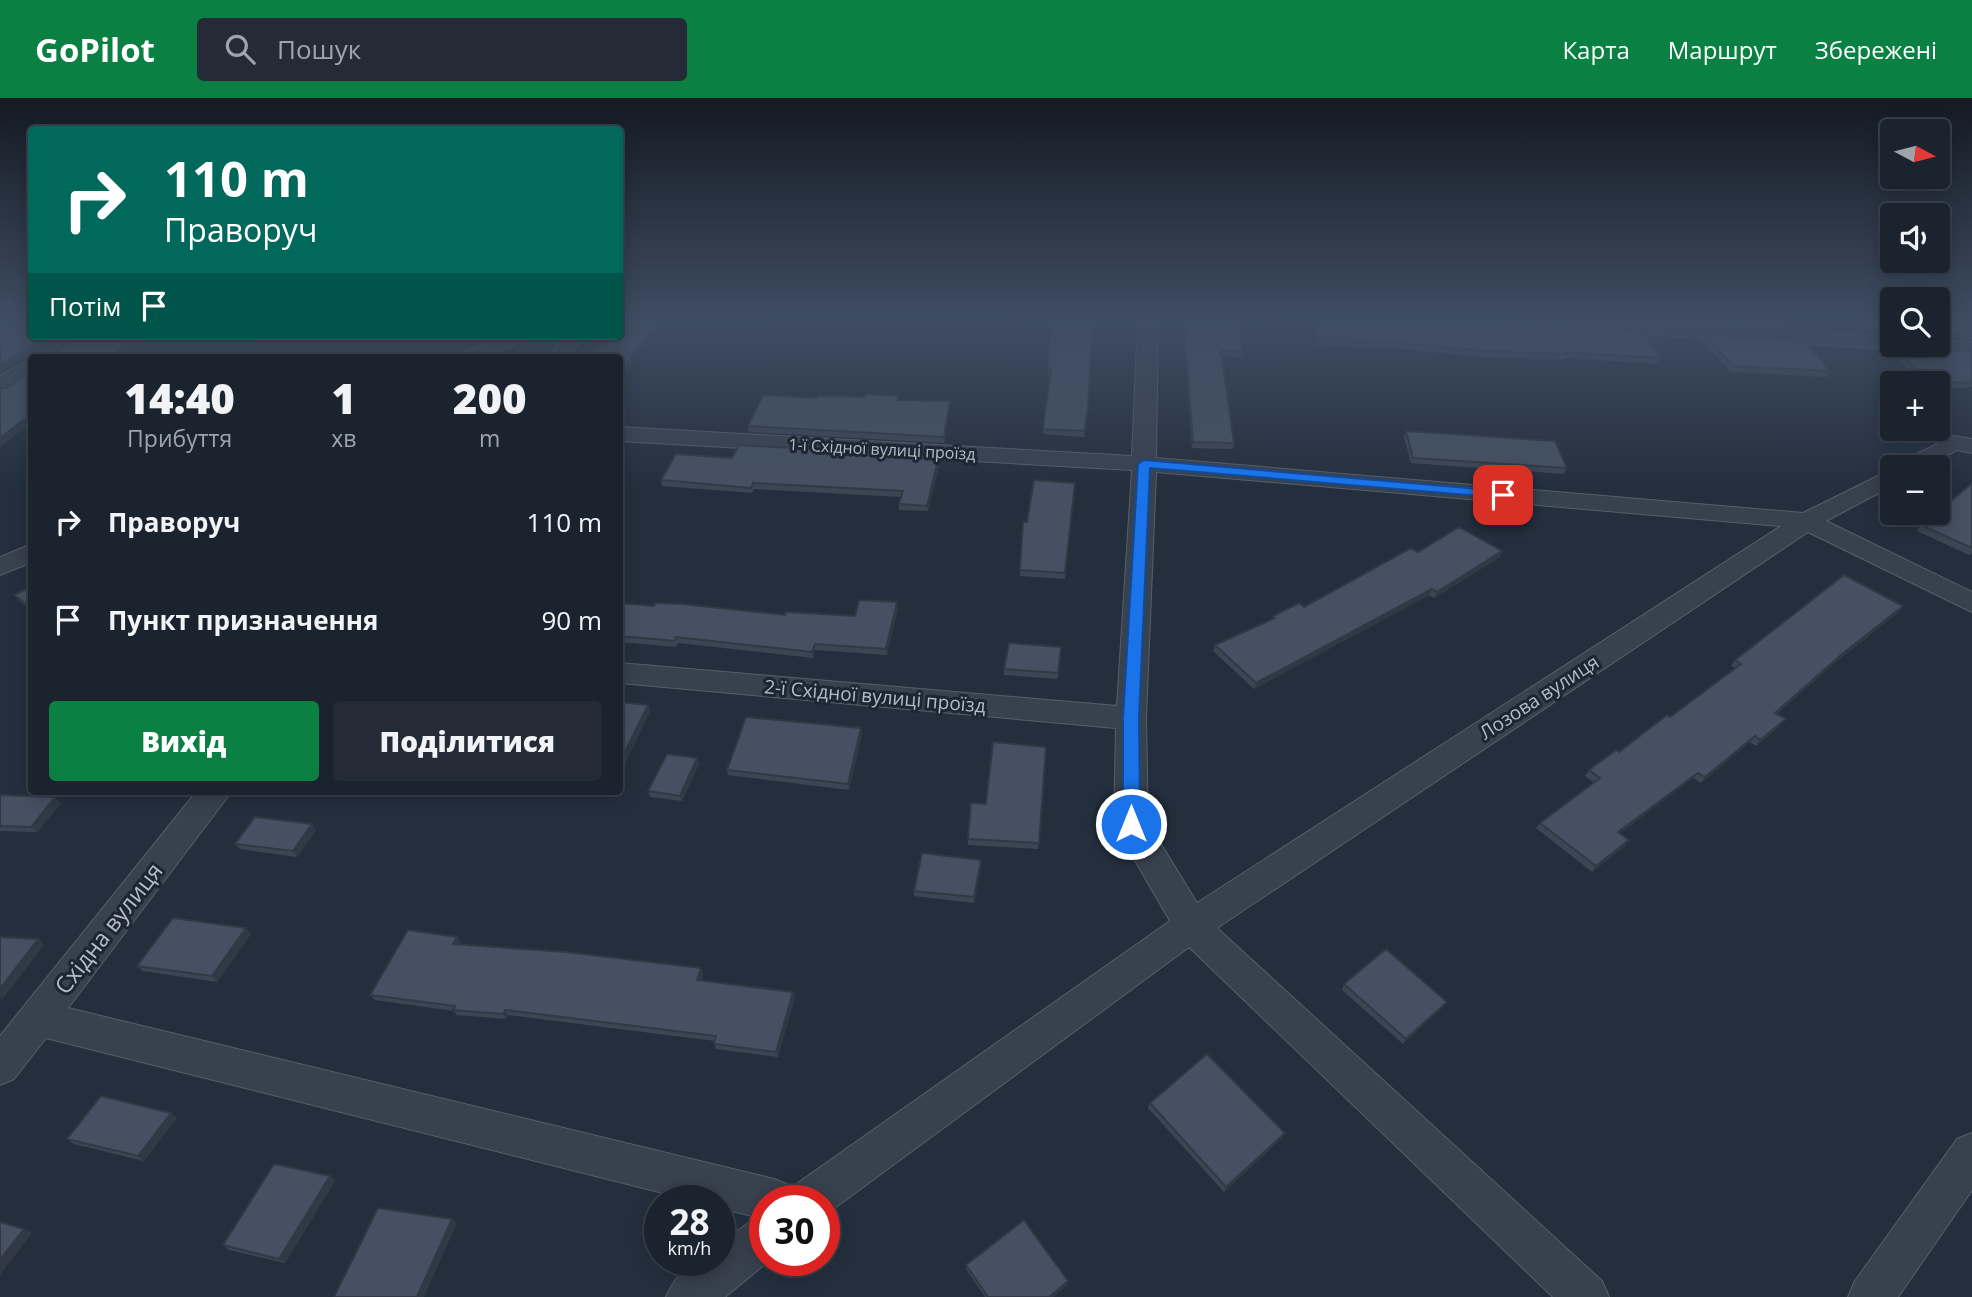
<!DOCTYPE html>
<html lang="uk">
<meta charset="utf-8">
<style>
body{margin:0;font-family:"Open Sans",sans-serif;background:#242b36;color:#f1f3f6;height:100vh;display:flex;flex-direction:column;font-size:26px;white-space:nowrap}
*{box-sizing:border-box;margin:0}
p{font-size:23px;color:#a0a4aa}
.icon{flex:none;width:38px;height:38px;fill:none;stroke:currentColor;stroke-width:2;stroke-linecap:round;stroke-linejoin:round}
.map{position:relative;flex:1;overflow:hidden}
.panel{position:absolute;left:28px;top:256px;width:595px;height:441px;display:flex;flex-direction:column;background:#1b232e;border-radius:7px;box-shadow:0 4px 18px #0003,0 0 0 2px #39404a}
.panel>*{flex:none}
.hud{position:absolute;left:28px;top:28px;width:595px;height:214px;border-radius:7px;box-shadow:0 4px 18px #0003,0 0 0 2px #39404a;background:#00695c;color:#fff;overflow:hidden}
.needle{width:46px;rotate:97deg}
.buttons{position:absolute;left:1880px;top:21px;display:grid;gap:14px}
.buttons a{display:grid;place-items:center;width:70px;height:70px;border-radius:7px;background:#1b232e;box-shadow:0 4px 18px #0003,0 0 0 2px #39404a;font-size:35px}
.speed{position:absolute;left:644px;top:1087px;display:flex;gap:14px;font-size:35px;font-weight:700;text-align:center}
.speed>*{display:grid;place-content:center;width:91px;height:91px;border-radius:50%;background:#1b232e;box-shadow:0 4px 18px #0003,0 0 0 2px #39404a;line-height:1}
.speed small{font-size:18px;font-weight:400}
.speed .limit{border:10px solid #d22;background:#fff;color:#111}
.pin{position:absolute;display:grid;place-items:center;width:60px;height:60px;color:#fff;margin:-30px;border-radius:14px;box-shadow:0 4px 10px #0006}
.me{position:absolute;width:77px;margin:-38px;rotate:0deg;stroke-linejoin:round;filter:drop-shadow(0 0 5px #0008)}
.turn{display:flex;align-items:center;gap:24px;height:147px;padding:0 21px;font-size:32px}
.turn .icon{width:91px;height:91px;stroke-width:2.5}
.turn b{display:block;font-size:49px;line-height:60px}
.then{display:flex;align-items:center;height:66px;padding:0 21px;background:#0003;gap:14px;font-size:26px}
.eta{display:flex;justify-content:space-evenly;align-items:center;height:119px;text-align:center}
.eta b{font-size:42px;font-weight:800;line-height:49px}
.button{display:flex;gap:14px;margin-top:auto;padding:14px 21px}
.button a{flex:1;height:80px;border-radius:7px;background:#0b8043;color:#fff;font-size:28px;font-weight:800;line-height:80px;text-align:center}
.button a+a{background:#242b36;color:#f1f3f6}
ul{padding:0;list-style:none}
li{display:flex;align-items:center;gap:21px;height:98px;padding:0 21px}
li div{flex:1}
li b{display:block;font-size:26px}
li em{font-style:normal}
header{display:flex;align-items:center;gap:42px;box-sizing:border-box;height:98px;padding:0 35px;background:#0b8043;color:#fff}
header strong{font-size:33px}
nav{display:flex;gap:38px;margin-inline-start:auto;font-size:24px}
.search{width:490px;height:63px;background:#242b36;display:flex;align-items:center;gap:18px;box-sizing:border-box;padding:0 24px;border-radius:7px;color:#a0a4aa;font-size:26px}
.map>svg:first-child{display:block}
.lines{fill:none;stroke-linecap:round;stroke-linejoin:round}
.minor-casing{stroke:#565f6c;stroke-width:2}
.minor{fill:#38414e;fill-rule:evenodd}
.wall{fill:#3b4654}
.shaded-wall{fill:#303945}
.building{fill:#455162;stroke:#303945;stroke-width:2}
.route{fill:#1a73e8;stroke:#114b97;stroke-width:2}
.labels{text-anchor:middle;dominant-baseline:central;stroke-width:6;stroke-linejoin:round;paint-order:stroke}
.far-street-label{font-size:16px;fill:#b4bcc9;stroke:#1d2633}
.street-label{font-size:19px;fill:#b4bcc9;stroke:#1d2633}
.near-street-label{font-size:23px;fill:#b4bcc9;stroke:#1d2633}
</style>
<header>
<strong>GoPilot</strong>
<div class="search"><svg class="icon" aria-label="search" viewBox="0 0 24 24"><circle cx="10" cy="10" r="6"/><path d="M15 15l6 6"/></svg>Пошук</div>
<nav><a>Карта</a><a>Маршрут</a><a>Збережені</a></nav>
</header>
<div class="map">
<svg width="1972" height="1199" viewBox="0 0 1972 1199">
<rect width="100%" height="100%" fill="#242f3e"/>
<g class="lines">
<g class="minor-casing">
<path id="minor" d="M1138,222h20l-2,138 647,55 89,-44v17l-66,35 146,71v20l-164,-80 -591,396 385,353 7,16h-56l-364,-350 -364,268 -1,-15h-59v60h5l-45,37h-59c11,-25 26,-37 53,-37v-16l38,-27 -38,-9v-8h-28l-645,-162 -32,41 -14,6v-49l24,-30 173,-215h35l-164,217 706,171 15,6 3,7 3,-7 375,-264 -56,-97 2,-96 -496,-45v-20l497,43 15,-236 -512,-29v-14l512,29zM1156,374l625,54 -584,377 -49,-80 -2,-105z
M1500,222h107l285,17v8h9l-9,4 -382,-23 -7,-2z
M59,238h23l-26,21h-24z
M501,238h27l-3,4 -38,17h-27l3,-4z
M563,238h20l-13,21h-20z
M1937,242l35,2v12l-57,-3 -7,-2 -3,-4h32z
M32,260v16l-24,17 -8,1v-16z
M1954,338l18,3v14l-15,-3 -32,17h-29l4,-5z
M32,446v18l-32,13v-18z
M1972,1035v57l-74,107h-50l7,-16 102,-142z"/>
</g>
<use href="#minor" class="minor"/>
</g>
<path class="wall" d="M1051,222l37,94 -4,23 -41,-3 7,-60h-2z
M1186,222l57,32 -1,5 -20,-1 12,87 -1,6 -41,-1 -8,-104z
M1315,222h188l9,3 149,35 -3,6 -94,-6v2l-83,-3 -78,-8 -86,-4z
M1681,222h106l3,3 -3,5 -104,-6z
M1858,222h34v14l-20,-1z
M1937,222l35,10v9l-35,-1z
M1703,237l127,36 -3,6 -96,-5 -31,-32z
M146,238l-27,21h-87v65l-32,25 6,-59 24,-17 1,-17h23z
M1893,248l79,5v36l-5,-1 -1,2 -29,-1v-4h-16l-31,-31z
M899,298v4l51,7 -6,36 -195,-11 -1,-6 69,-28z
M1406,333l161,37 -3,6 -153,-11 -7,-26z
M939,358l1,6 -12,49 -29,-1v-6l2,-7 -147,-8 -2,4 -90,-7 -1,-6z
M1075,385l-10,96 -45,-3 3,-54h4z
M1972,385v70l-3,2 -52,-24 4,-6z
M1418,454l82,5 -66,41 -5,-3 -175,94 -41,-38 2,-6 57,-25 1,-4 31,-9z
M32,488v25l-13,-10 -5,-6z
M620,505l165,12 70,1 43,-8 -11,47 -72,-5 -2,8 -135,-15 -2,4 -56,-5z
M1899,514l-62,49 -60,53 4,11 -25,21 -6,-4 -49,41 -8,-5 -73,55 5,13 -33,26 -56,-44 4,-5 54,-40 -9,-7 4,-6 30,-18 51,-35 65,-49 -4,-2 4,-6z
M1061,549l-3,32 -54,-4v-6z
M620,604l30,9 -26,55h-4z
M861,630l1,6 -13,56 -121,-15 -1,-5z
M1046,649l-8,102 -70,-4v-6l18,-35z
M697,660l2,6 -17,37 -32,-4 -2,-6z
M0,697l61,8 -24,29 -37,-1z
M312,726l4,6 -19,27 -57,-8 -5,-5z
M981,767l-7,38 -60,-7v-5z
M246,830l5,6 -34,48 -74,-11 -6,-5z
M461,844l-2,2 244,29 -2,8 92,11 2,5 -17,60 -62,-8 -2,-5 1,-3 -207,-26 -2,4 -49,-4 -3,-4 -79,-11 -5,-5z
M1344,886l103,18 -4,5 -40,37 -61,-54z
M1150,1005l135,30 -3,5 -58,54 -76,-84z
M171,1015l6,5 -33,43 -70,-17 -7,-5z
M330,1078l5,5 -50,82 -56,-13 -6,-5z
M966,1167l101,20 -14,12h-68l-19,-28z"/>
<path class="shaded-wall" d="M658,222h5l-43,61v-7z
M44,238h11l-25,19 -30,18v-8z
M136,238h10l-27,21h-2l-3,-4z
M950,303v6l-6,36v-6z
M32,315v9l-32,25v-9z
M939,358l1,6 -12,49 -1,-5z
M1502,453l-2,6 -66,41 3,-6z
M1432,491l-3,6 -175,94 2,-6z
M897,504l1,6 -11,47 -1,-6z
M1903,508l-4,6 -62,49 -66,58 4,-6 66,-58z
M815,546v6l-2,8 -1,-6z
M648,607l2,6 -26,55 -3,-6z
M1786,621l-5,6 -25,21 4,-6z
M861,630l1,6 -13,56 -1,-6z
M1755,638l-5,6 -49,41 4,-6z
M697,660l2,6 -17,37 -2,-5z
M1698,675l-5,5 -79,60 4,-6z
M55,699l6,6 -24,29 -6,-5z
M312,726l4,6 -19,27 -4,-6z
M1629,742l-4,6 -33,26 4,-6z
M981,762v5l-7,38v-6z
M246,830l5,6 -34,48 -5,-6z
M457,839l4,5 -4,7 -4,-5z
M38,841l6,6 -42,55 -2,-2v-9z
M701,870l2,5 -4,13 -2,-6z
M793,894l2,5 -17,60 -2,-5z
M1447,904l-4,5 -40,37 3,-5z
M505,912l3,5 -2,4 -3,-5z
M171,1015l6,5 -33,43 -6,-5z
M1285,1035l-3,5 -58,54 2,-5z
M330,1078l5,5 -50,82 -6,-4z
M452,1121l5,4 -33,74h-7z
M24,1131l8,4 -32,42v-15z
M1068,1183l-1,4 -14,12h-4z"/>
<path class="building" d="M3,222h29v16h12l-17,13 -27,16v-43z
M620,222h38l-38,54v-17h-31l17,-21h14z
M1051,222h42l-5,88 -4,23 -41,-2 8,-61h-3z
M1186,222h52l5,32 -22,-1 13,92 -41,-1 -8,-103z
M1316,222h187l9,3 130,8 19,27 -96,-6 1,2 -83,-3 -79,-8 -85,-4z
M1741,222h46l3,3z
M1867,222h25v9l-17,-1z
M1937,222h25l10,10v4l-31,-2 -4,5z
M1703,237l102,6 25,30 -97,-5z
M76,238h60l-22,17h-5l-5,4h-72v56l-32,25v-50h6l24,-17 1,-17h23z
M1897,247h16l5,3 54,3v30h-4l2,2 -41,-2 -36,-35z
M865,296l34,2 -1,4 52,1 -6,36 -196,-11 15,-31 54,3 1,-2 46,1z
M1406,333l149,10 12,27 -154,-10z
M739,347l200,11 -12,50 -28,-2 4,-13 -150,-8 -2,5 -90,-8 15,-26 56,4z
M1034,382l41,3 -10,90 -45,-3 3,-48h4z
M1972,385v65l-51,-23 16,-12z
M1459,429l43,24 -65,41 -5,-3 -176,94 -41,-38 60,-27 -2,-2 26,-13 5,4 107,-59 7,4z
M1844,477l59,31 -62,49 -66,58 11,6 -26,21 -5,-4 -50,41 -7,-4 -80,59 11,8 -33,26 -56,-43 60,-45 -11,-8 27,-20 3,2 48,-37 3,2 71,-53 -6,-4z
M32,488v23l-18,-14z
M859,502l38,2 -11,47 -71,-5 -3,8 -136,-15 -1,4 -55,-5v-33l34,3 1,-3 27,1 103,11 1,-3 69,4z
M1009,545l52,4 -3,26 -54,-4z
M620,604l28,3 -27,55h-1z
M746,619l115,11 -13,56 -121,-14z
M993,644l53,5 -7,96 -71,-4 3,-36 15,1z
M667,656l30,4 -17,38 -32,-5z
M0,697l55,2 -24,30 -31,-1z
M255,719l57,7 -19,27 -58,-7z
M922,755l59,7 -7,37 -60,-6z
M173,820l73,10 -34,48 -75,-10z
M408,832l49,7 -4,7 113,8 135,16 -4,12 96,12 -17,60 -62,-8 2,-8 -211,-26 -2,4 -50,-4 2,-4 -85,-11z
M0,839l38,2 -38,50z
M1386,851l61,53 -41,37 -62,-55z
M1207,956l78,79 -59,54 -76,-84z
M101,998l70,17 -33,43 -71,-17z
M274,1066l56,12 -51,83 -56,-14z
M378,1110l74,11 -35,78h-83z
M1024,1122l44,61 -19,16h-61l-22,-32z
M0,1124l24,7 -24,31z"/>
<linearGradient id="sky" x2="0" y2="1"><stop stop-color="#141a22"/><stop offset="0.57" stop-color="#3f4d63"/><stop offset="1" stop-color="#3f4d63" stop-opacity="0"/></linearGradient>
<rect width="1972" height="390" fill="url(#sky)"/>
<path class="route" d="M1144,362l359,31 7,4 -7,3 -353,-30 -11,250 1,106 -2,5h-13l-2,-5v-106l15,-254z"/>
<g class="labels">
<g class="far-street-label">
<text transform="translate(882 351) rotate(3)">1-ї Східної вулиці проїзд</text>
</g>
<g class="street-label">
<text transform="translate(875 598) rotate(5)">2-ї Східної вулиці проїзд</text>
<text transform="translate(1539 599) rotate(-33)">Лозова вулиця</text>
</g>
<g class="near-street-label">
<text transform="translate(108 830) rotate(-52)">Східна вулиця</text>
</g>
</g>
</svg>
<div class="buttons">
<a><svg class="needle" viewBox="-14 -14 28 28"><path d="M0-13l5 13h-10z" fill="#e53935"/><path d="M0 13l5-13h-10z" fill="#a0a4aa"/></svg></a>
<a><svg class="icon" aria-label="sound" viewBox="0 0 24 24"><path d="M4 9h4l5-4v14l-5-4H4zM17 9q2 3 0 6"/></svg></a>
<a><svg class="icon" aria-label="search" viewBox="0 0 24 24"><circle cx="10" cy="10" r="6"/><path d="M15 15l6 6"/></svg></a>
<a>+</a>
<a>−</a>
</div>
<div class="speed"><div>28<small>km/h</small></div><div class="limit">30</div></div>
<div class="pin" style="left:1503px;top:397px;background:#d93025"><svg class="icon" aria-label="arrive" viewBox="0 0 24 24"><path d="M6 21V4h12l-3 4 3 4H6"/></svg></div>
<svg class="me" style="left:1131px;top:726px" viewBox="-20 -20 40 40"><circle r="17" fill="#1a73e8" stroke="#fff" stroke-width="3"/><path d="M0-11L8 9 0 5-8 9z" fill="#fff"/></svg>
<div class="hud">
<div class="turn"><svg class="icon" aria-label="right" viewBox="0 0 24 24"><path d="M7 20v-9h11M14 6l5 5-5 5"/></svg><div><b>110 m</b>Праворуч</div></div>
<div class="then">Потім<svg class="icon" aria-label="arrive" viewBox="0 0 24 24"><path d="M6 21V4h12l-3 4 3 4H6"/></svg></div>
</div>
<section class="panel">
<div class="eta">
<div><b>14:40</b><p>Прибуття</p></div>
<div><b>1</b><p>хв</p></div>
<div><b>200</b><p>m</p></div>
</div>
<ul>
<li><svg class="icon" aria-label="right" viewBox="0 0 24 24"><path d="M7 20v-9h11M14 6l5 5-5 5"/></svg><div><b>Праворуч</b></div><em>110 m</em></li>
<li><svg class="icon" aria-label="arrive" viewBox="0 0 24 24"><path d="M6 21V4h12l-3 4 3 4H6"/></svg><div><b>Пункт призначення</b></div><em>90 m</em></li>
</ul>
<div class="button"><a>Вихід</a><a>Поділитися</a></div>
</section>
</div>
